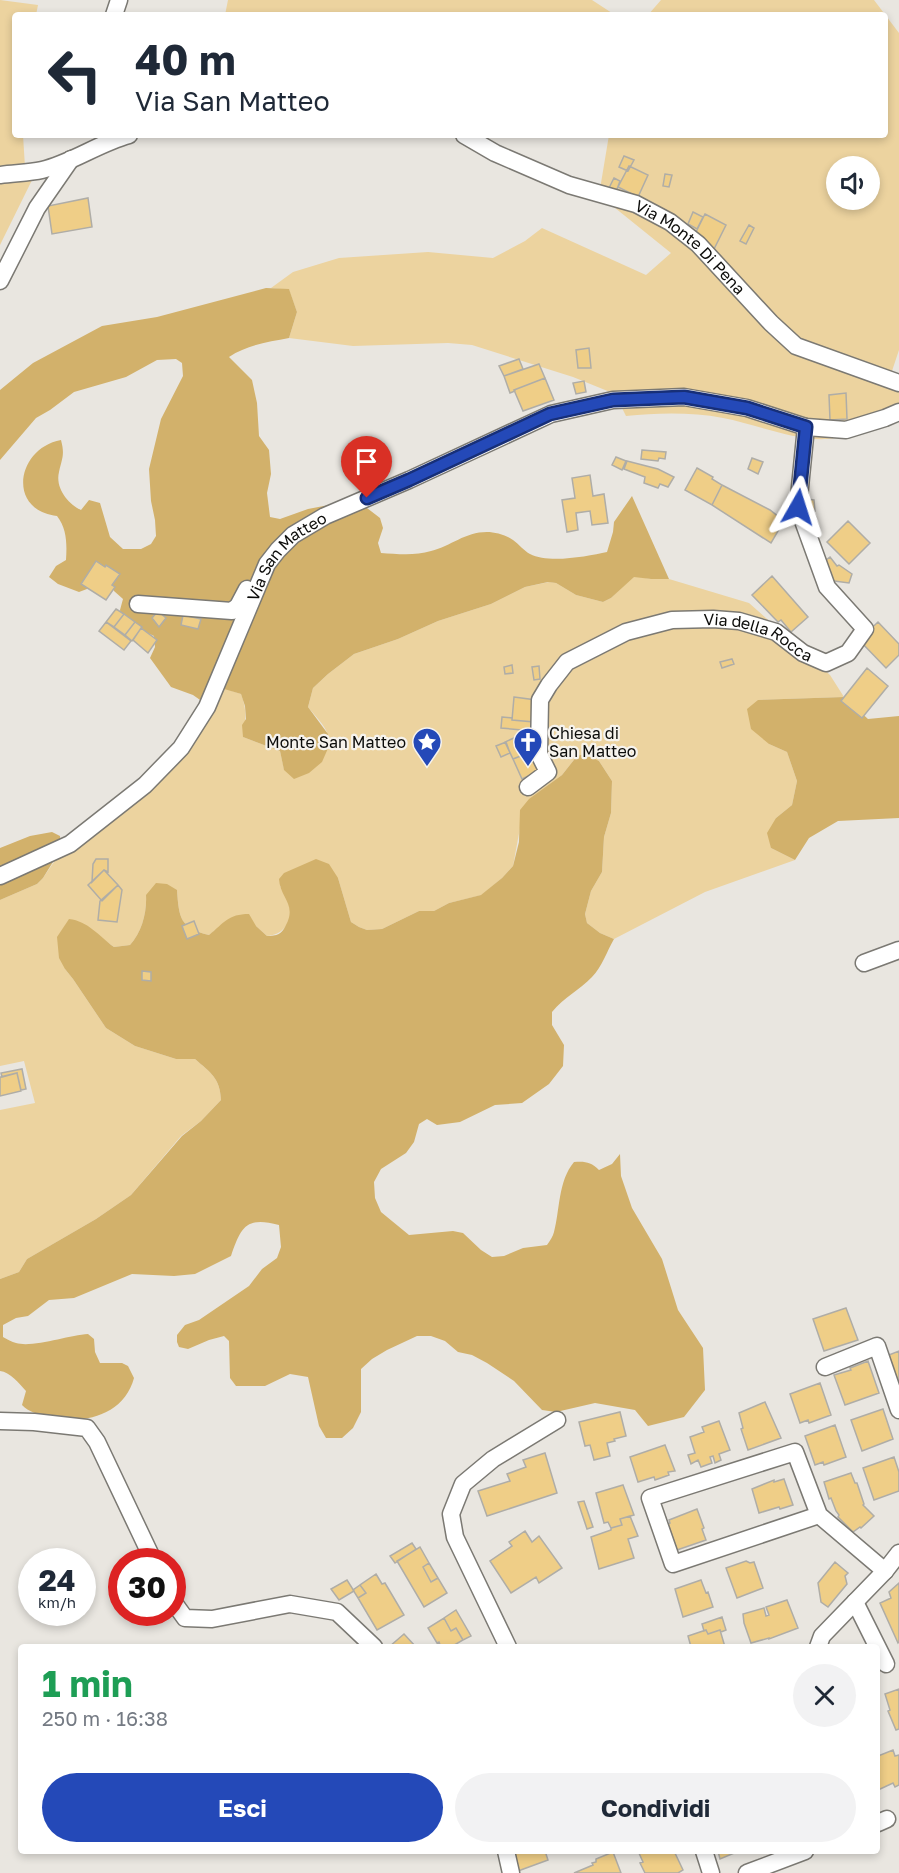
<!DOCTYPE html>
<html lang="it">
<meta charset="utf-8">
<style>
body{margin:0;font-family:"Golos Text",sans-serif;background:#f2f2f3;color:#1f2937;height:100vh;display:flex;flex-direction:column;font-size:22px;white-space:nowrap}
*{box-sizing:border-box;margin:0}
p{font-size:20px;color:#747a83}
.icon{flex:none;width:33px;height:33px;fill:none;stroke:currentColor;stroke-width:2;stroke-linecap:round;stroke-linejoin:round}
.map{position:relative;flex:1;overflow:hidden}
.panel{position:absolute;left:18px;top:1644px;width:862px;height:210px;display:flex;flex-direction:column;background:#fff;border-radius:6px;box-shadow:0 3px 9px #0003}
.panel>*{flex:none}
.top-card{position:absolute;left:12px;top:12px;width:876px;height:126px;border-radius:6px;box-shadow:0 3px 9px #0003;background:#fff;color:#1f2937;overflow:hidden}
.tools{position:absolute;left:826px;top:156px;display:grid;gap:12px}
.tools a{display:grid;place-items:center;width:54px;height:54px;border-radius:50%;background:#fff;box-shadow:0 3px 9px #0003;font-size:30px}
.speed{position:absolute;left:18px;top:1548px;display:flex;gap:12px;font-size:30px;font-weight:700;text-align:center}
.speed>*{display:grid;place-content:center;width:78px;height:78px;border-radius:50%;background:#fff;box-shadow:0 3px 9px #0003;line-height:1}
.speed small{font-size:15px;font-weight:400}
.speed .limit{border:9px solid #d22;background:#fff;color:#111}
.pin{position:absolute;display:grid;place-items:center;width:51px;height:51px;color:#fff;margin:-62px -26px;border-radius:50% 50% 50% 0;rotate:-45deg;box-shadow:0 0 6px #0007}
.pin .icon{rotate:45deg}
.me{position:absolute;width:66px;margin:-33px;rotate:6deg;stroke-linejoin:round;filter:drop-shadow(0 0 4px #0008)}
.turn{display:flex;align-items:center;gap:21px;height:126px;padding:0 24px;font-size:27px}
.turn .icon{width:78px;height:78px;stroke-width:2.5}
.turn b{display:block;font-size:42px;line-height:51px}
.round{display:grid;place-items:center;flex:none;width:63px;height:63px;border-radius:32px;background:#f2f2f3}
.overview{display:flex;align-items:center;justify-content:space-between;height:102px;padding:0 24px}
h1{font-size:36px;font-weight:700;line-height:45px;color:#1e9e55}
.button{display:flex;gap:12px;margin-top:auto;padding:12px 24px}
.button a{flex:1;height:69px;border-radius:36px;background:#2449b8;color:#fff;font-size:24px;font-weight:700;line-height:69px;text-align:center}
.button a+a{background:#f2f2f3;color:#1f2937}
.map>svg:first-child{display:block}
.green{fill:#ecd39f;fill-rule:evenodd}
.forest{fill:#d2b16b}
.building{fill:#efce87;stroke:#afada7;stroke-width:1.5}
.lines{fill:none;stroke-linecap:round;stroke-linejoin:round}
.minor-casing{stroke:#7b7973;stroke-width:19}
.minor{stroke:#fff;stroke-width:16}
.route-casing{stroke:#172f78;stroke-width:15}
.route{stroke:#2449b8;stroke-width:10}
.labels{text-anchor:middle;dominant-baseline:central;stroke-width:4.5;stroke-linejoin:round;paint-order:stroke}
.street-label{font-size:16px;fill:#0c0c0a;stroke:#f6f3ed}
.poi-label{font-size:16px;fill:#0c0c0a;stroke:#f6f3ed;text-anchor:start}
</style>
<div class="map">
<svg width="899" height="1873" viewBox="0 0 899 1873">
<rect width="100%" height="100%" fill="#e9e6e0"/>
<path class="green" d="M0,0l38,5 -2,10h-21v120h8l2,32 9,9 -34,69z
M228,0h364l23,15h-390z
M661,0h213l25,33v317l-7,21 7,3v47c-23,8 -47,16 -72,18 -33,2 -72,-15 -104,-21 -32,-6 -66,-5 -97,-2l-11,-22 -42,-17 -101,-32 -24,-2 -95,3 -64,-8 8,-26 -8,-22 -18,-2 22,-16 46,-14 89,-6 65,6 32,-17 17,-13 104,47 25,-22 -72,-58 10,-60h276v-120h-237zM837,166h33v34h-33z
M634,576l17,3h18l80,24 81,72 14,22 -86,3 11,44 18,8 10,29 -5,24 -16,13 -5,30 24,12 -90,32 -91,47 -14,-6 -13,-10 -2,-9 6,-23 11,-19 2,-35 7,-24 1,-32 -13,-20 -22,-5 -15,19 -32,24 -10,29 -7,38 -11,12 -20,17 -33,8 -15,8h-15l-37,18 -15,1 -8,-3 -8,-5 -13,-44 -58,8c3,5 8,12 9,18 5,16 -5,31 -22,32l-11,-10 -38,2 -9,7c-29,-7 -30,-17 -32,-45l-31,5c1,17 -4,37 -16,50l-16,2 -11,-8 -38,30 8,10 33,49 29,18 41,13h19c16,14 25,19 26,41l-20,21 -20,15 -50,59 -35,24 -69,40 -8,13 -19,7v-169l35,-7 -11,-42 -24,5v-166l37,-16 6,-6 15,-22 106,-94 52,-81 16,10 9,3c6,15 5,27 2,43l37,14 4,18c16,-6 51,-11 44,-34 -3,-10 -14,-20 -20,-28l5,-19 15,-14 26,-20 44,-15 40,-18 53,-17 34,-17 24,-5 7,1 20,12 27,7 8,-4z"/>
<path class="forest" d="M266,288l23,1 8,23 -8,26c-21,4 -42,7 -60,19l23,23 5,23 2,33 10,14 2,24 -4,19 3,24 10,2 28,-10 26,-5 11,-1 22,5 13,10 3,10 -5,15 3,10c16,1 34,3 50,-2 20,-5 34,-19 56,-19 8,0 19,3 26,8 6,4 11,11 17,14 19,10 58,2 77,-2l6,-20 1,-10 18,-26 37,83h-18l-17,-2 -23,21 -8,4 -27,-7 -20,-12 -8,-1 -23,5 -34,17 -53,17 -40,18 -44,15 -26,20 -15,14 -5,19 20,27 1,12 -7,16 -13,11 -15,6 -10,-9 -4,-19 -37,-14 -1,-12 4,-6 -1,-13 -4,-12 -20,-6 -18,14 -10,-7 -22,-8 -21,-29 5,-11 -1,-11 -32,-15 -2,-11 3,-11 -9,-8 -6,-10 -29,11 -21,-8 -9,-7 7,-11 10,-6c1,-16 1,-31 -9,-44 -51,-6 -40,-68 4,-76 4,15 1,18 -2,32 -4,16 9,32 22,38l8,-10 11,3 10,34 13,12h18l10,-5 5,-8 -1,-16 -4,-19 -2,-32 12,-50 22,-43 -1,-13 -6,-4 -19,1 -31,17 -52,15 -24,18 -14,8 -36,42v-70l33,-27 69,-37 55,-9z
M844,697l24,22 31,-3v102l-61,3 -29,17 -14,22 -24,-12 -4,-15 9,-15 16,-13 5,-24 -10,-29 -18,-8 -18,-15 -4,-20 11,-9z
M585,754l14,7 13,20 -1,32 -7,24 -2,35 -11,19 -6,23 2,9 13,10 14,6c-7,12 -12,28 -22,38 -12,13 -28,20 -40,35v13l12,20 -1,21 -14,18 -27,19 -27,2 -35,17 -23,3 -10,-6 -8,5 -5,18 -8,11 -25,16 -7,13 1,16 6,14 28,23 44,-4 10,2 18,17 11,7 12,-1 19,-8 24,-3c3,-4 6,-9 7,-13 6,-22 4,-51 20,-70 11,-1 17,0 25,8l13,-6 8,-10 1,22 11,32 30,51 16,51 25,38 2,42 -21,27 -36,9 -13,-16 -40,-7 -39,9 -14,-2 -28,-29 -27,-18 -15,-8 -14,-3 -13,-11 -14,-5h-14l-30,14 -15,9 -11,10v43l-8,16 -11,10h-16l-7,-12 -11,-49 -18,-3 -25,12h-29l-6,-8 -1,-37 -5,-5 -15,4 -21,9 -9,-2 -2,-5v-7l8,-10 14,-5 50,-34 13,-17 15,-11 4,-11 -2,-22c-33,-9 -38,2 -48,31l-36,18 -21,2 -42,-2 -58,24 -25,2 -21,16 -12,2 -13,7v12c4,2 9,5 13,6 17,5 53,-8 72,-9l6,5 1,13 5,11h22l6,3 6,12c-10,38 -53,48 -87,38 -10,-2 -18,-4 -25,-11l4,-14c-7,-8 -16,-19 -26,-20v-92l19,-7 8,-13 69,-40 35,-24 51,-59 19,-15 20,-21c-1,-22 -10,-27 -26,-41h-19l-41,-13 -29,-18 -33,-49 -8,-10 -6,-11 -2,-21 12,-18c19,2 30,17 45,28l16,-2c12,-13 17,-33 16,-50l10,-12 11,1 10,6c2,28 3,38 32,45 15,-12 19,-21 40,-21l7,12 11,10c10,0 15,-2 19,-11 11,-21 -6,-27 -7,-46l5,-6 32,-14 13,5 9,14 13,44 8,5 8,3 15,-1 37,-18h15l15,-8 32,-8 21,-17 11,-12 6,-24 1,-32 9,-11 33,-24 15,-19z
M52,832l8,4 1,13 -18,29 -6,6 -37,16v-52l30,-12z"/>
<path class="building" d="M624,156l10,4 -6,11 -9,-4z
M629,166l19,9 -10,22 -20,-10z
M665,174l7,1 -3,12 -6,-1z
M614,178l6,3 -4,11 -7,-4z
M88,198l4,29 -40,7 -4,-28z
M693,212l10,5 -6,12 -9,-5z
M705,214l21,11 -13,26 -19,-15z
M749,225l5,3 -8,16 -6,-3z
M589,348l2,20h-13l-2,-18z
M519,359l4,10 -19,7 -5,-10z
M539,364l6,14 -31,12 1,1 -5,2 -6,-17z
M545,378l9,22 -31,11 -9,-21z
M584,381l2,11 -10,2 -3,-11z
M846,393l1,26 -17,1 -1,-25z
M642,450l24,2 -1,7 -6,-1 -1,3 -17,-2z
M616,457l10,4 -4,9 -10,-5z
M752,458l11,4 -5,12 -10,-5z
M627,461l31,8 16,8 -6,10 -8,-3 -2,4 -14,-5 1,-6 -21,-8z
M697,468l16,9 -1,2 10,6 -10,20 -27,-15z
M590,475l3,21 11,-2 4,29 -16,2 -2,-14 -14,2 2,17 -11,2 -5,-32 13,-2 -3,-20z
M722,485l48,25 14,11 -13,22 -59,-38z
M805,499l9,1 1,11h-9z
M848,521l22,22 -21,21 -22,-22z
M830,557l7,9 2,-1 13,9 -3,9 -22,-3 -6,-16z
M96,561l9,6 1,-2 14,9 -8,11 3,2 -9,13 -25,-16z
M772,576l36,41 -17,15 -10,-12 -3,2 -26,-27z
M116,609l8,5 -10,13 -8,-5z
M158,611l8,7 -7,9 -7,-9z
M124,614l11,8 -10,13 -11,-8z
M183,615l18,4 -3,10 -17,-4z
M106,622l25,19 -7,9 -25,-19z
M135,622l7,5 -10,14 -7,-6z
M878,622l21,22v11l-13,13 -27,-28z
M141,628l16,12 -9,13 -15,-13z
M732,659l2,5 -12,4 -2,-6z
M512,665l1,8 -8,1 -1,-7z
M539,666l1,13 -6,1 -2,-13z
M867,668l21,18 -26,32 -21,-17z
M514,697l22,3 -2,22 -22,-2z
M502,717l10,1v2l22,2 -1,9 -32,-3z
M523,734l8,18 -18,7 -8,-17z
M506,742l4,11 -9,4 -5,-11z
M531,752l8,19 -17,8 -9,-20z
M96,859h12v13l-4,-2 -12,12 1,-18z
M104,870l14,15 -16,16 -14,-16z
M118,885l4,5 -5,32 -19,-2 2,-19z
M194,921l5,13 -12,5 -5,-13z
M142,971l9,1v9l-9,-1z
M22,1069l4,20 -5,1 -4,-17 -15,4 -1,-4z
M17,1073l4,18 -21,5v-19z
M846,1308l12,32 -34,11 -11,-32z
M899,1351v35l-10,-31z
M868,1361l11,32 -34,12 -11,-30 17,-5 -1,-2z
M820,1383l11,32 -22,8 -1,-3 -8,3 -10,-29z
M765,1402l16,36 -33,12 -7,-21 2,-1 -4,-15z
M883,1409l10,30 -31,12 -11,-31z
M620,1412l6,24 -12,3 1,2 -8,2 3,13 -16,4 -4,-15 -5,1 -6,-24z
M719,1421l11,29 -11,4 2,6 -6,3 -2,-7 -3,1 2,6 -11,4 -3,-7 -7,4 -3,-9 7,-2 -5,-16 14,-5 -2,-5z
M835,1425l11,32 -22,8 -1,-3 -8,3 -10,-29z
M665,1445l10,26 -7,1 1,3 -14,5 -1,-3 -16,5 -8,-25z
M545,1453l12,40 -70,23 -9,-25 32,-10 -3,-7 19,-7 -3,-7z
M894,1457l5,15v19l-25,9 -11,-32z
M851,1473l4,10h2l7,21 -1,1 11,11 -13,12 -1,-1 -7,5 -15,-15 1,-2 -3,-4 -5,-13 -2,1 -5,-17z
M784,1479l9,26 -13,4 -1,-2 -20,6 -7,-24 22,-9v2z
M623,1485l11,30 -14,4 2,6 -11,3 -3,-6 -4,1 -8,-30z
M584,1501l9,26 -6,2 -9,-27z
M697,1509l7,19 -2,1 4,11 -29,10 -9,-26 2,-1 -1,-3z
M630,1516l8,20 -10,3 6,19 -35,11 -8,-32 20,-7v-2l11,-3 -2,-6z
M525,1531l7,11 7,-6 23,32 -23,15 -3,-6 -25,16 -21,-32 22,-15 -3,-4z
M412,1543l4,6 -21,14 -5,-7z
M420,1547l9,16 -6,4 8,15 7,-4 9,15 -23,14 -27,-46z
M746,1561l4,2 4,-1 9,26 -26,10 -11,-30z
M835,1562l13,11 -3,3 2,8 -19,23 -7,-5 -3,-19z
M429,1563l9,15 -7,4 -8,-15z
M376,1574l6,10 3,-1 19,32 -27,15 -19,-32 8,-5 -6,-8z
M347,1580l7,11 -15,9 -8,-11z
M701,1580l5,13 2,-1 5,15 -30,10 -8,-28z
M899,1583v59l-1,1 -18,-40 11,-5 -2,-6z
M360,1585l6,8 -8,5 -5,-8z
M787,1600l11,28 -29,11v-1l-18,5 -7,-20 -1,-9 21,-6 2,8 3,-1 -3,-8z
M456,1610l15,26 -8,4 -7,-12 -5,3 -7,-13z
M722,1617l4,13 -5,2 -1,-2 -12,4 -2,-4 -2,1 -2,-7z
M444,1618l7,13 5,-3 7,12 -12,7h-10l-2,-5 -2,1 -9,-15z
M706,1630l2,4 12,-4 5,17h-34l-3,-11z
M404,1634l12,13h-27z
M899,1689v40l-3,1 -8,-19 2,-1 -5,-16z
M893,1750l2,6 4,-1v30l-4,2 -2,-4 -15,7v-34z
M510,1851h35l3,9 -30,11z
M638,1851h36l9,19 -5,3h-33l-5,-10 3,-1z
M718,1851h21l-19,8z
M613,1852l8,21h-47l19,-8 -1,-2 4,-1v-3z"/>
<g class="lines">
<g class="minor-casing">
<g id="minor">
<path d="M114,15l5,-15"/>
<path id="s1" d="M464,135l31,18 74,32 67,19 34,18 28,22 73,79 25,23 103,37"/>
<path d="M0,175c14,-2 29,-2 42,-5 30,-7 57,-27 87,-35"/>
<path d="M0,281l37,-73 34,-49"/>
<path d="M138,604l94,7 6,-5 9,-17"/>
<path id="s2" d="M528,787l20,-15 -9,-18 1,-54 9,-15 18,-23 59,-30 46,-12 41,-1 26,2 37,11 27,21 23,10 22,-10 17,-24 -38,-42 -29,-80 8,-80"/>
<path id="s3" d="M0,876l70,-32 75,-59 36,-37 26,-41 60,-143 11,-14 15,-15 32,-19 84,-36 142,-66 62,-14 71,-3 63,11 59,19 40,3 39,-12 14,-6"/>
<path d="M864,963l35,-13"/>
<path d="M825,1367l52,-21 22,64"/>
<path d="M0,1421l34,1 53,6 10,14 57,120"/>
<path d="M819,1515l-24,-63 -145,46 23,66 146,-49 66,56"/>
<path d="M172,1600l13,18 27,1 78,-15 47,8 37,35"/>
<path d="M855,1602l31,62"/>
<path d="M508,1647l-53,-110 -4,-23 12,-30 30,-25 64,-39"/>
<path d="M818,1647l4,-11 63,-65 14,-18"/>
<path d="M878,1823l9,-4"/>
<path d="M506,1851l5,22"/>
<path d="M704,1851l7,22"/>
<path d="M747,1873l58,-22"/>
</g>
</g>
<use href="#minor" class="minor"/>
</g>
<g class="lines">
<g class="route-casing">
<path id="route" d="M367,498l42,-18 141,-66 63,-14 71,-3 63,11 59,19 -8,80"/>
</g>
<use href="#route" class="route"/>
</g>
<defs>
<g id="sight-pin" transform="scale(1.5)"><path d="M0 17L-7.5 6A9.5 9.5 0 1 1 7.5 6Z" fill="#2449b8" stroke="#f6f3ed"/><path d="M0-6L1.8-2.2L6-1.7L2.9 1.2L3.7 5.4L0 3.3L-3.7 5.4L-2.9 1.2L-6-1.7L-1.8-2.2Z" fill="#fff"/></g>
<g id="church-pin" transform="scale(1.5)"><path d="M0 17L-7.5 6A9.5 9.5 0 1 1 7.5 6Z" fill="#2449b8" stroke="#f6f3ed"/><path d="M-1.2-6h2.4v3.5h3.3v2.4h-3.3V6h-2.4V-.1h-3.3v-2.4h3.3Z" fill="#fff"/></g>
</defs>
<g fill-rule="evenodd">
<use href="#sight-pin" x="427" y="742"/>
<use href="#church-pin" x="528" y="742"/>
</g>
<g class="labels">
<g class="street-label">
<text stroke="none"><textPath href="#s1" startOffset="256">Via Monte Di Pena</textPath></text>
<text stroke="none"><textPath href="#s3" startOffset="446">Via San Matteo</textPath></text>
<text stroke="none"><textPath href="#s2" startOffset="350">Via della Rocca</textPath></text>
</g>
<g class="poi-label">
<text x="549" y="733">Chiesa di<tspan x="549" dy="18">San Matteo</tspan></text>
<text x="406" y="742" text-anchor="end">Monte San Matteo</text>
</g>
</g>
</svg>
<div class="tools">
<a><svg class="icon" aria-label="sound" viewBox="0 0 24 24"><path d="M4 9h4l5-4v14l-5-4H4zM17 9q2 3 0 6"/></svg></a>
</div>
<div class="speed"><div>24<small>km/h</small></div><div class="limit">30</div></div>
<div class="pin" style="left:367px;top:498px;background:#d93025"><svg class="icon" aria-label="arrive" viewBox="0 0 24 24"><path d="M6 21V4h12l-3 4 3 4H6"/></svg></div>
<svg class="me" style="left:798px;top:507px" viewBox="-20 -20 40 40"><path d="M0-17L14 15 0 8-14 15z" fill="#2449b8" stroke="#fff" stroke-width="4"/></svg>
<div class="top-card">
<div class="turn"><svg class="icon" aria-label="left" viewBox="0 0 24 24"><path d="M17 20v-9H6M10 6l-5 5 5 5"/></svg><div><b>40 m</b>Via San Matteo</div></div>
</div>
<section class="panel">
<div class="overview"><div><h1>1 min</h1><p>250 m · 16:38</p></div><a class="round"><svg class="icon" aria-label="close" viewBox="0 0 24 24"><path d="M6 6l12 12M18 6L6 18"/></svg></a></div>
<div class="button"><a>Esci</a><a>Condividi</a></div>
</section>
</div>
